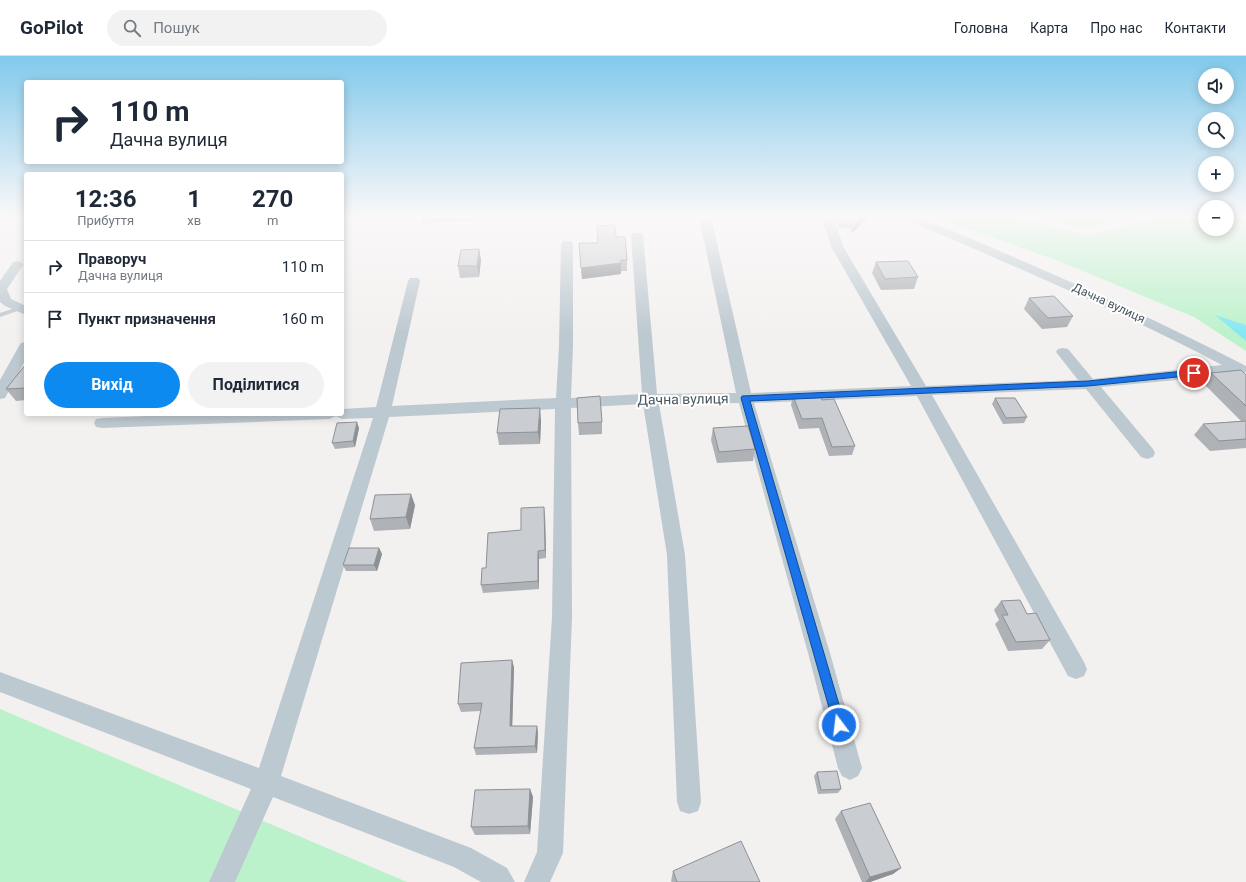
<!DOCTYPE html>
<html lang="uk">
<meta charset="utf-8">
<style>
body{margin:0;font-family:Roboto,sans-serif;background:#f2f2f3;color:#1f2937;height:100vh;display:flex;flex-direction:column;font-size:15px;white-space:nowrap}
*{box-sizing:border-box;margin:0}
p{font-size:13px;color:#747a83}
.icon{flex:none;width:22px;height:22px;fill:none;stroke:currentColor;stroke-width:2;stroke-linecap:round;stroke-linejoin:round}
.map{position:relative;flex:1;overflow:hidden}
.side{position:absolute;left:24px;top:116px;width:320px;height:244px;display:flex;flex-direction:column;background:#fff;border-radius:4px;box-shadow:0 2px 10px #0003}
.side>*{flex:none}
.guide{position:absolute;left:24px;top:24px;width:320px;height:84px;border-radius:4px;box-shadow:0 2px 10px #0003;background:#fff;color:#1f2937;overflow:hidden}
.buttons{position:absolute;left:1198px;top:12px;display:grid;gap:8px}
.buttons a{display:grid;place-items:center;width:36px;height:36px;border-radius:50%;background:#fff;box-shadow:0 2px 10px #0003;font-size:20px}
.pin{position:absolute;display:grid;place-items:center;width:34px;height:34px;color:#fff;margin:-17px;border:2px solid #fff;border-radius:50%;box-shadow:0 1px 4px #0007}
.me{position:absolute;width:44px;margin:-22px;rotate:345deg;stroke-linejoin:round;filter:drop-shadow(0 0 3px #0008)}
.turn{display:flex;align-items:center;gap:14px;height:84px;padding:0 20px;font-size:18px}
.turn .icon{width:52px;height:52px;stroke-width:2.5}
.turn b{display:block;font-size:28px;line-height:34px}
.eta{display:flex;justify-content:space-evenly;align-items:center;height:68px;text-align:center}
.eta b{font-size:24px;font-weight:700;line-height:28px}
.action{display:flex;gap:8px;margin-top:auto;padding:8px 20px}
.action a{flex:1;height:46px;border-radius:24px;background:#0d8af0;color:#fff;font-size:16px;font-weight:700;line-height:46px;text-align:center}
.action a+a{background:#f2f2f3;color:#1f2937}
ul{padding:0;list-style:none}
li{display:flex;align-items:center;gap:12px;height:52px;padding:0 20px;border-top:1px solid #e0e1e3}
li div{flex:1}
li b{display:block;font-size:15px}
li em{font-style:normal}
header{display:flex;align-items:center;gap:24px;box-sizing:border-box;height:56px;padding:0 20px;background:#fff;border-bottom:1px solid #e0e1e3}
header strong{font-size:19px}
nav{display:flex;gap:22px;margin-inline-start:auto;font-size:14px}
.search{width:280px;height:36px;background:#f2f2f3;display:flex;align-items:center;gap:10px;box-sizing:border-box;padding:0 14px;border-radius:22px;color:#747a83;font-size:15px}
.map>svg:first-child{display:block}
.green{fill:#bcf2cb}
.water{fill:#86e8f2}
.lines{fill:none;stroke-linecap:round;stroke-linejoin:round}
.service{fill:#bdc9d0;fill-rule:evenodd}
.minor{fill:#bdc9d0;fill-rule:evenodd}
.wall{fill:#aeb1b5}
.shaded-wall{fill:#8d9094}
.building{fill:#caced3;stroke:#8d9094}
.route{fill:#1a73e8;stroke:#114b97}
.labels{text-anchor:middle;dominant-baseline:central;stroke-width:4;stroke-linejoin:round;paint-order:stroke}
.far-street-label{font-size:12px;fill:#46565f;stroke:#fff}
.street-label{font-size:14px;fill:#46565f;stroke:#fff}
</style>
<header>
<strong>GoPilot</strong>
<div class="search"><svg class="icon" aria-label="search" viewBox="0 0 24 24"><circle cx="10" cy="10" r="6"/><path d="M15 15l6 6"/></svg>Пошук</div>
<nav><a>Головна</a><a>Карта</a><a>Про нас</a><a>Контакти</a></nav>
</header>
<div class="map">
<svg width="1246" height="826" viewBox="0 0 1246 826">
<rect width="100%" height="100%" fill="#f3f0f0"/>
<path class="green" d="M934,161h82l73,19 67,-19h49v12h22v-12h19v134l-52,-34 -138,-57z
M1036,161h94l-45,12z
M0,653l407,173h-407z"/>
<path class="water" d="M1215,259l31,10v16z"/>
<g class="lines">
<path class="service" d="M21,250l3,2 -1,1 -23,8v-4z"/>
<path class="minor" d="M699,161h12l40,176 160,-7 -79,-138 -11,-31h12l11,31 82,138 152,-6 -22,-28 2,-3 5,-1 5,1 25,30 129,-14c-103,-54 -210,-100 -317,-146l-2,-2h16c111,46 220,94 327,149v6l-5,2 -140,13 52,62 2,4 -2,4 -6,2 -6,-2 -55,-68 -154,6 152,267 3,7 -3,7 -8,3 -8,-3 -151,-280 -163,7 76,250 32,115 -4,8 -8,4 -8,-4 -4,-8 -30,-115 -69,-250 -80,1 26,151 16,247 -3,9 -9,3 -9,-3 -3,-9 -10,-247 -24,-151 -72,4 1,209 -9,236 -13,29h-26l13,-30 15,-235 3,-208 -166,8 -108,359 190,72 36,20 8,14h-34l-27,-15 -181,-70 -38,85h-26l42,-93 -251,-97v-20l259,96 114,-350 -31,1 -6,-3 -7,3 -227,9 -6,-1 -2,-4 2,-4 6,-1 90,-4h150v-5l34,-2 32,-126 2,-3h8l2,3 -28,125 164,-8 3,-52 2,-102 2,-3h8l2,3v102l-2,52 71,-4 -11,-159 2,-2h8l2,2 14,159 79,-1z
M17,205l4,1 2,3 -16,24 4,10 15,7v9l-21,-9 -5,-4v-21l13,-19z
M26,286v17l-21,39 -5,1v-19l19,-34 2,-3z"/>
</g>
<path class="wall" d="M421,161h55v3l-54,4z
M836,161h33l-17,16 -3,-5h-10l-4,-9z
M616,181l11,23v11h-6v3l-39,5 -3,-36h19z
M479,193l2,11 -2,17 -19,1 -2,-12z
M876,206l42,15 -4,12 -33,1 -9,-17z
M1029,242l44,18 -6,11 -25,2 -18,-20z
M26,308v36l-10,1 -10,-12z
M1211,317l35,2v73l-36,3 -16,-16 9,-11 38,-3 -38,-38z
M793,340l29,4 33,46 -3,9 -23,1 -10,-28 -20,1 -8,-24z
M995,342l32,19 -3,6 -21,1 -11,-20z
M541,364l-1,24 -41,1 -2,-12z
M602,366v12l-23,1 -1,-12z
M359,372l-4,19 -20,2 -3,-6z
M713,372l42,21 -2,12 -36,2 -6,-23z
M415,449l-5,24 -36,2 -4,-12z
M545,459l1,43 -7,1v30l-56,4 -2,-8 5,-17 35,-38z
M379,492l3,6 -5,17h-31l-3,-6z
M1001,545l26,13 23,26 -8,9 -34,2 -13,-27 4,-4 -5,-10z
M512,604l2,8 -2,58h25l1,7 -1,20 -61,2 -2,-7 7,-37 -20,1 -3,-8z
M817,716l24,17 -3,4 -20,1 -4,-18z
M530,733l3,8 -3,37 -55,1 -4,-8z
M841,755l60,57 -8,6 -23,8h-8l-27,-63z
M673,815l87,11h-88l-1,-1z"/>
<path class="shaded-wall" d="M862,161h7l-17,16 3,-9z
M479,193l2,11 -2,17 -2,-11z
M621,207v11l-39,5 -1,-11z
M540,352l1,12 -1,24 -2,-12z
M357,366l2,6 -4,19 -2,-6z
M411,438l4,11 -5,24 -4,-12z
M544,451l1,8 1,43 -1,-8z
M379,492l3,6 -5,17 -3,-6z
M538,495l1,8v30l-1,-8z
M512,604l2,8 -2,66 -2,-8z
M537,670l1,7 -1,20 -2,-7z
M530,733l3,8 -3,37 -2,-8z
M901,812l-8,6 -23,8h-5l5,-5z"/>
<path class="building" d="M840,161h22l-7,7 -4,-5h-10z
M615,169l1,12h9l2,23h-6v3l-40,5 -2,-25h19l-1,-17z
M479,193l-2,17h-19l3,-16z
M908,205l10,16 -33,2 -9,-17z
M1054,240l19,20 -25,2 -19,-20z
M26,308v24l-20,1z
M1241,314l5,5v31l-35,-33z
M820,338l2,6 12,-1 21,47 -23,1 -10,-29 -20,1 -9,-23z
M600,340l2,26 -24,1 -1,-25z
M995,342h20l12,19 -21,1z
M540,352l-2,24 -41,1 3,-24z
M1246,365v18l-27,2 -16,-17z
M357,366l-4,19 -21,2 5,-20z
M748,370l7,23 -36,3 -6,-24z
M411,438l-5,23 -36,2 5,-24z
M544,451l1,43 -7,1v30l-57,4 1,-17h4l2,-35 33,-3v-22z
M349,492h30l-5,17h-31z
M1020,544l7,14 9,-1 14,27 -34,2 -14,-27h6l-7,-14z
M512,604l-2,66h27l-2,20 -61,2 8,-45 -24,1 3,-41z
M837,715l4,18 -20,1 -4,-18z
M530,733l-2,37 -57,1 4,-37z
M870,747l31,65 -31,9 -29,-66z
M741,785l19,41h-83l-4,-11z"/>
<linearGradient id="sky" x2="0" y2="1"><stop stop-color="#81c9ec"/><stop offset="0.58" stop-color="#faf8f8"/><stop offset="1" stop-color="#faf8f8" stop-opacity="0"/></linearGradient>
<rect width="1246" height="277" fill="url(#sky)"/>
<path class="route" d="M1194,314l3,1v4l-109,11 -338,15 95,324 -2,4 -4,2 -4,-2 -94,-331 1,-2 346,-15z"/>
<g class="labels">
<g class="far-street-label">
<text transform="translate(1109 247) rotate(25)">Дачна вулиця</text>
</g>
<g class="street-label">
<text transform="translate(683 343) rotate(-1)">Дачна вулиця</text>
</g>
</g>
</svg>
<div class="buttons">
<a><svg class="icon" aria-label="sound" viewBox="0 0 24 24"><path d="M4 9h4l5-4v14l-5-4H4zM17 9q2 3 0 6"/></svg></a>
<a><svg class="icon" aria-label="search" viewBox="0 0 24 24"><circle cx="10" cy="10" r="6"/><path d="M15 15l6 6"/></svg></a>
<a>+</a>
<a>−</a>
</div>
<div class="pin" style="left:1194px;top:317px;background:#d93025"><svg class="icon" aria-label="arrive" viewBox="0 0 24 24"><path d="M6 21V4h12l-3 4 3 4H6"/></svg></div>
<svg class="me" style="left:839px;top:669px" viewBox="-20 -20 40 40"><circle r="17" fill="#1a73e8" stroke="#fff" stroke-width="3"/><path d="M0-11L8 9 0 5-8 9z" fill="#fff"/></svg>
<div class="guide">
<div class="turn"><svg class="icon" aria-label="right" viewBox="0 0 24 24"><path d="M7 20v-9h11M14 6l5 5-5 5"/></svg><div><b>110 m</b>Дачна вулиця</div></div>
</div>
<section class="side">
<div class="eta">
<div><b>12:36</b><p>Прибуття</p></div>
<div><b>1</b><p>хв</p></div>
<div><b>270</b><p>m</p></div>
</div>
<ul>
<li><svg class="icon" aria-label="right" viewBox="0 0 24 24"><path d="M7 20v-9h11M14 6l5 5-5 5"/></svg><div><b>Праворуч</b><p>Дачна вулиця</p></div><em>110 m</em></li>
<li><svg class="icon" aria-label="arrive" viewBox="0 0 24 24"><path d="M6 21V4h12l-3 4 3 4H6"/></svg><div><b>Пункт призначення</b></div><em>160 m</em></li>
</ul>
<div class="action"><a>Вихід</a><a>Поділитися</a></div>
</section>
</div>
